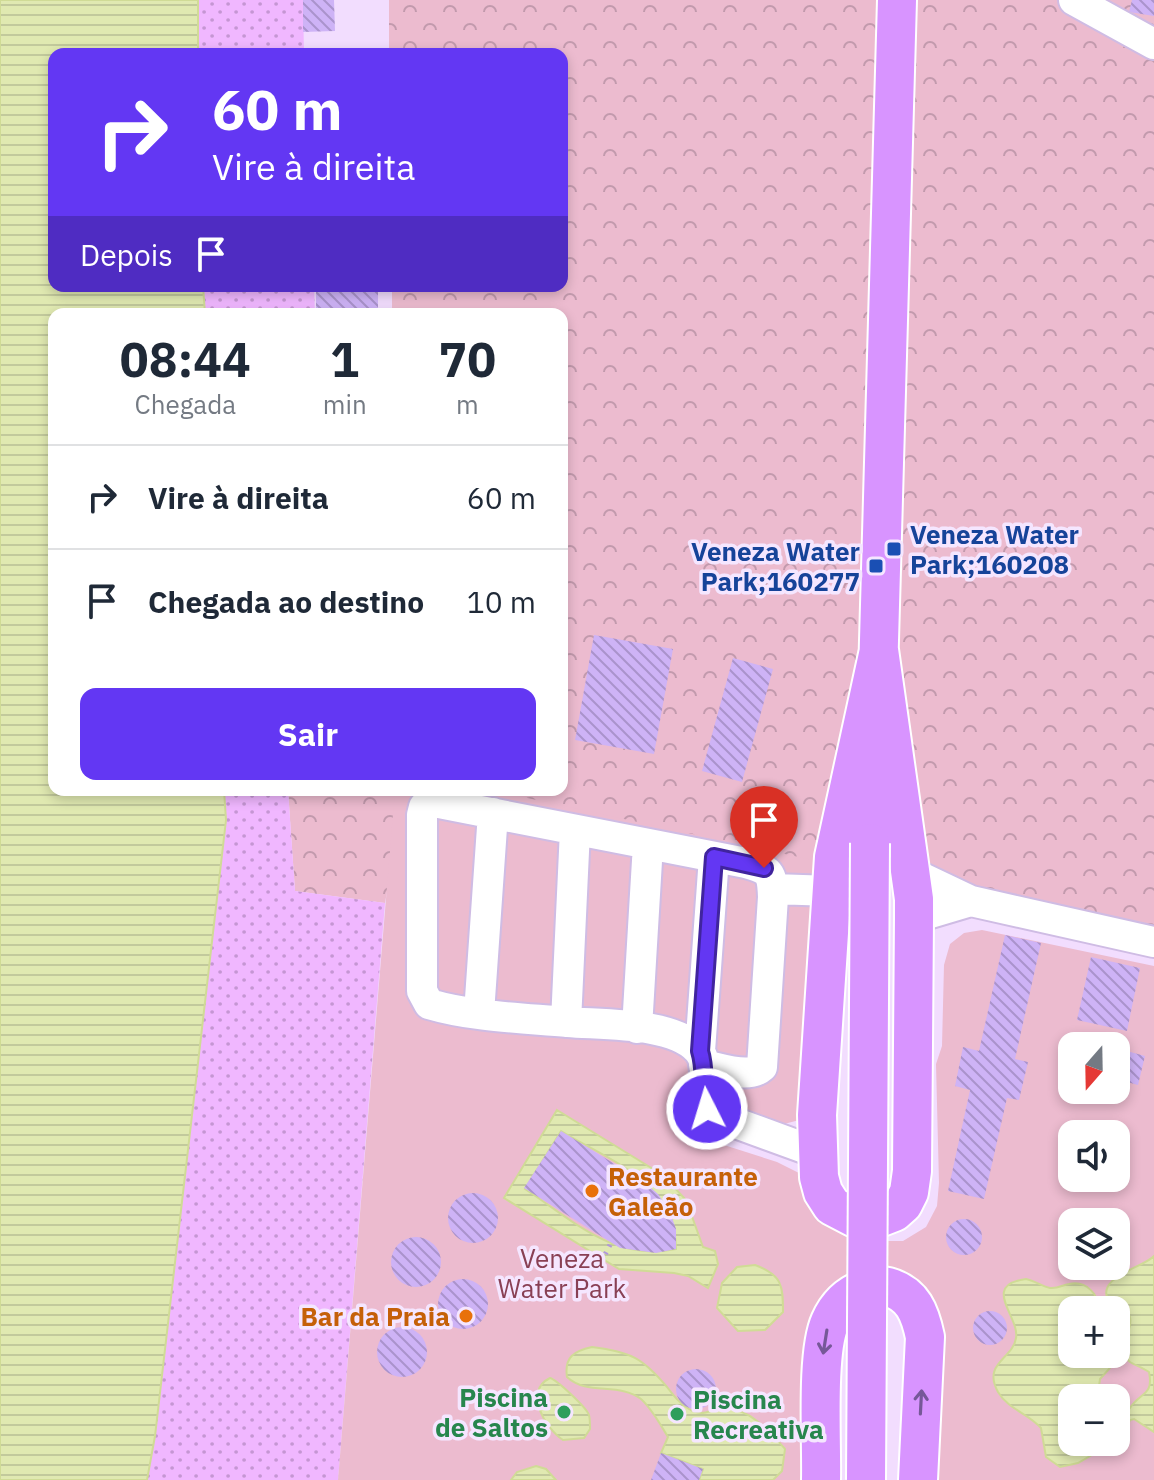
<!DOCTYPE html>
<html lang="pt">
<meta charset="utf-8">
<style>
body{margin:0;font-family:"IBM Plex Sans",sans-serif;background:#f2f2f3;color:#1f2937;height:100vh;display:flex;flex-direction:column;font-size:30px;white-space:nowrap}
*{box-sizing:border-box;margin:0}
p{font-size:26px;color:#747a83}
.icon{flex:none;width:44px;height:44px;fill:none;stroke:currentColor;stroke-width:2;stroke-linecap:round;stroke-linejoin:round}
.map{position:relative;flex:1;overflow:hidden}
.drawer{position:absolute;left:48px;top:308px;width:520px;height:488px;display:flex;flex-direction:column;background:#fff;border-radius:16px;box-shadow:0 4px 12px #0003}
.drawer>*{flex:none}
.banner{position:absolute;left:48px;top:48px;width:520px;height:244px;border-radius:16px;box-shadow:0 4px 12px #0003;background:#6337f3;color:#fff;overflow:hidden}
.needle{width:52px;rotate:200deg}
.buttons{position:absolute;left:1058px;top:1032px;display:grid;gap:16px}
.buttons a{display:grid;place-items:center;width:72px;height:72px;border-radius:16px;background:#fff;box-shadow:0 4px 12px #0003;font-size:40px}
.pin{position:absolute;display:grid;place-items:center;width:68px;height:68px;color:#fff;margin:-82px -34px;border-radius:50% 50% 50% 0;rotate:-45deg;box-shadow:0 0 8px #0007}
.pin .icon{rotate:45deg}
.me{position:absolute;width:88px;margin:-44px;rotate:355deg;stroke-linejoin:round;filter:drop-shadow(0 0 6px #0008)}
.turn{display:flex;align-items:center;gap:28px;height:168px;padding:0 32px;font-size:36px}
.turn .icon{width:104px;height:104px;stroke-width:2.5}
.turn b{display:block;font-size:56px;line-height:68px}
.then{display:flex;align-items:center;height:76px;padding:0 32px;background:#0003;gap:16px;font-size:30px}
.eta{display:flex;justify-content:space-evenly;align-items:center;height:136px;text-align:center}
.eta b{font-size:48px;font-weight:700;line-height:56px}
.action{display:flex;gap:16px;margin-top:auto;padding:16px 32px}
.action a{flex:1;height:92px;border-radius:16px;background:#6337f3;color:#fff;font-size:32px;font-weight:700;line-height:92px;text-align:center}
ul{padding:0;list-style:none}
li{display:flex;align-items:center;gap:24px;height:104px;padding:0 32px;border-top:2px solid #e0e1e3}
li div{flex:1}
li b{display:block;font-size:30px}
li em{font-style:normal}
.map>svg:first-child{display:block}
.forest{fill:url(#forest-crowns)}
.sand{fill:url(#sand-dots)}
.green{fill:#ecbbcf;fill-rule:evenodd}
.water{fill:url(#water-rules);stroke:#d0db96;stroke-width:2;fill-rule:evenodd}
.building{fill:url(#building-back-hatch)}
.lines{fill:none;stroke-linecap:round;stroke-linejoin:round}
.minor-casing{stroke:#cfbce4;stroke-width:34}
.major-casing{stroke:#fff;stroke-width:42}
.path{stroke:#b197da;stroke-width:5;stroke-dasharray:2 6;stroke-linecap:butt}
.minor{stroke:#fff;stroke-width:30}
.major{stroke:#d894ff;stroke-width:38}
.major-bridge-casing{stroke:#fff;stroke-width:42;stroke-linecap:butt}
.major-bridge{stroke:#d894ff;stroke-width:38}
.oneway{stroke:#765898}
.route-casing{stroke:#40249e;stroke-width:20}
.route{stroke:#6337f3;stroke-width:14}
.transit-dot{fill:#1a4fb4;stroke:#f5e6ff;stroke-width:3}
.food-dot{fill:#e8710a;stroke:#f5e6ff;stroke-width:3}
.leisure-dot{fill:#2e9e5b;stroke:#f5e6ff;stroke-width:3}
.labels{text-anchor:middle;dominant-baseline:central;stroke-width:7;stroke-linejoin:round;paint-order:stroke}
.transit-label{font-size:26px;font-weight:bold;fill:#164399;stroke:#f5e6ff;text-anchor:start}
.food-label{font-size:26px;font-weight:bold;fill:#c56008;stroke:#f5e6ff;text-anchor:start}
.park-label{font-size:26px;fill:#894055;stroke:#f5e6ff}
.leisure-label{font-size:26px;font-weight:bold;fill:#27864d;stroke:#f5e6ff;text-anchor:end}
</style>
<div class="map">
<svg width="1154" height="1480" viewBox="0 0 1154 1480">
<defs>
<pattern id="forest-crowns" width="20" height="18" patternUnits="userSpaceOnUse" patternTransform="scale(2)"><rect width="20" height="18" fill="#ecbbcf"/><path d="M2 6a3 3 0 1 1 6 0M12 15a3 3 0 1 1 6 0" fill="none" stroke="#c29aad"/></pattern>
<pattern id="sand-dots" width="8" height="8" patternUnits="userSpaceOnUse" patternTransform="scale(2)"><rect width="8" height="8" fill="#f0b7ff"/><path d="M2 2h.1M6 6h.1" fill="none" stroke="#c596d3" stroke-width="1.8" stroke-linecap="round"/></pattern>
<pattern id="water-rules" width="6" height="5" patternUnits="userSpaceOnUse" patternTransform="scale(2)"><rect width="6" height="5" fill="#e0e9b1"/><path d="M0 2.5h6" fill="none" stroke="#c2c99c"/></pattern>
<pattern id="building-back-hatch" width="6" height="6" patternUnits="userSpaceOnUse" patternTransform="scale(2)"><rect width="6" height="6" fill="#ceb3f6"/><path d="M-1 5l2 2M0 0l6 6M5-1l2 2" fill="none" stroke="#aa93cc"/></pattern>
</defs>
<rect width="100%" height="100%" fill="#f2ddfe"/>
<path class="forest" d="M389,0h765v934l-703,-144h111v-476h-170v-28h170v-232h-173z
M288,790h117l-20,113 -90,-12z"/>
<path class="sand" d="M198,0h105l1,54h-106z
M203,286h111l1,28h-110z
M224,790h64l7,101 90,12 -47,577h-191l8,-44 71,-616z"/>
<path class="green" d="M395,790h96l326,71 -10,257 -23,6 -49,-17 -11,38 53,17 28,14 28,52 26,13h44l23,-14 11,-21 2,-23 -3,-119 6,-18 2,-81 6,-21 14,-11 18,-3 172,36v514h-218l3,-160 -96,-28 -27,188h-478zM1072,1046h44v44h-44zM1072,1134h44v44h-44zM1072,1222h44v44h-44zM1072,1310h44v44h-44zM1072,1398h44v44h-44z"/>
<path class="water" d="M0,0h198v54h-144v232h149l2,28h-151v476h170l2,30 -71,616 -8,44h-147z
M557,1110l96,59 19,16 14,15 17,47 12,4 3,13 -10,24 -20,-12 -14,-3 -55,-4 -115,-71zM561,1131c51,31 114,51 115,118 -62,13 -102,-28 -151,-60z
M1154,1256v176l-20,-13 -4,1 -5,12 -9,9v-41l14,8c10,-16 24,-12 19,-36 -6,-4 -14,-7 -19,-10 -17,-13 4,-30 0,-45 -6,-6 -17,-8 -21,-15 -15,-25 34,-34 45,-46z
M755,1265c27,10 28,20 28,47l-18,18 -27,1 -21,-23 5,-25 15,-16z
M1026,1279c9,2 16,7 24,9 8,1 12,-3 19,-4 17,-4 31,11 29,26h-26v44l36,2 2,12 -10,11 -1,7 5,10 5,2h-37v44h42l-36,21 -18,4 -14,-10 -5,-29c-12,-14 -33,-19 -43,-36 -16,-29 15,-33 18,-54 4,-21 -36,-53 10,-59z
M592,1347c38,5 50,10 75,40 7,9 12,16 22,22 14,9 21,0 35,-1 25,-1 47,25 61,41l-3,22 -9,9h-74l4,-11 -42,-16 7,-16c-8,-13 -16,-28 -27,-38 -22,-17 -54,-3 -74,-22 -3,-20 7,-26 25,-30z
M550,1378c7,2 36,29 39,37 1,4 1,9 1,14l-6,9 -21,2c-18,-12 -40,-49 -13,-62z
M536,1466l10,3 10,11h-45l6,-8z"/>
<path class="building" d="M303,0h31l1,31 -32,1z
M1132,0h22v16l-25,-4z
M316,288h62v26h-62z
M594,635l79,14 -19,105 -79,-14z
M733,658l40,11 -31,113 -40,-11z
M1005,935l36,8 -26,116 13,3 -9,38 -12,-2 -23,101 -36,-8 22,-101 -15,-4 8,-39 16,4z
M1091,957l49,11 -13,63 -50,-11z
M1116,1048l29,8 -7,29 -22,-6z
M1090,1126l36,9 -9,33 -1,-34h-28z
M561,1131l83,51 14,12 12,18 6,17v20l-20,4 -36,-5 -96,-60z
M448 1218a25 25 0 1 1 50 0a25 25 0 1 1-50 0Z
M946 1237a18 18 0 1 1 36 0a18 18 0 1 1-36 0Z
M391 1262a25 25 0 1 1 50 0a25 25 0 1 1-50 0Z
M438 1304a25 25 0 1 1 50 0a25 25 0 1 1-50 0Z
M973 1328a17 17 0 1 1 34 0a17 17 0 1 1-34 0Z
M377 1352a25 25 0 1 1 50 0a25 25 0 1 1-50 0Z
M676 1389a20 20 0 1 1 40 0a20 20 0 1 1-40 0Z
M661,1453l42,16 -4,11h-48z"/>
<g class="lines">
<g class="minor-casing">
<path id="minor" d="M1074,0l80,44
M910,872l61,29 183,41
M773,889l59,2
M914,918l57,-17
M479,1013l14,-200
M566,1022l9,-192
M637,1028l11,-184
M700,1051l14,-194
M704,1065c16,3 45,14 58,2l11,-170c-1,-25 -3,-27 -27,-34l-312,-61 -10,5 -2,8v176l7,13c44,13 94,14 139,18 35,3 105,0 130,28 15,16 -1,45 13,64l107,39"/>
</g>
<g class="major-casing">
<path id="major" d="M879,650l35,249v19l-2,253 -3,21 -6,12 -9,8 -18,7 -21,-1 -23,-12 -9,-14 -4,-15 -2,-62 17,-258z
M878,676l19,-676
M870,843l5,-89
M821,1480c1,-38 -5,-127 9,-158 7,-16 18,-27 34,-33 8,-3 15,-4 24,-2 25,7 32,26 37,50l-7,143"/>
</g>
<path class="path" d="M598,1268l13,-25"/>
<use href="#minor" class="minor"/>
<use href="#major" class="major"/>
<g class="major-bridge-casing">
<path id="major-bridge" d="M866,1480l4,-637"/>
</g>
<use href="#major-bridge" class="major-bridge"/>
</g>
<defs><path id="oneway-shaft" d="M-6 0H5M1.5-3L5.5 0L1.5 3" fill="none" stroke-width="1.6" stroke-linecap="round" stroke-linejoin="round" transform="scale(2)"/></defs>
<g class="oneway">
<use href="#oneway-shaft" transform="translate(825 1342) rotate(99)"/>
<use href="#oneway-shaft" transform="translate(921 1402) rotate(-87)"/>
</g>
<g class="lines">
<g class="route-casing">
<path id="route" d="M707,1109c-5,-19 -1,-39 -7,-58l14,-194 50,11"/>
</g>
<use href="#route" class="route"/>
</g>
<g class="transit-dot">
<rect x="886" y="541" width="16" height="16" rx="4"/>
<rect x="868" y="558" width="16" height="16" rx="4"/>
</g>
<g class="food-dot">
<circle cx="592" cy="1191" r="8"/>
<circle cx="466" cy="1316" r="8"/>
</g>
<g class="leisure-dot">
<circle cx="564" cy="1412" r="8"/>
<circle cx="677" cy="1414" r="8"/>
</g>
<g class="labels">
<g class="transit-label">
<text x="910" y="534">Veneza Water<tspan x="910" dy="30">Park;160208</tspan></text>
<text x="860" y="551" text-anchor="end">Veneza Water<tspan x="860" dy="30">Park;160277</tspan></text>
</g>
<g class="food-label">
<text x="608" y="1176">Restaurante<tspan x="608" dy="30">Galeão</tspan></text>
<text x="450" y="1316" text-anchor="end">Bar da Praia</text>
</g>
<g class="park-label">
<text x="562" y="1258">Veneza<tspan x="562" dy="30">Water Park</tspan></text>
</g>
<g class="leisure-label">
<text x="548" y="1397">Piscina<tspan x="548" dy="30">de Saltos</tspan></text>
<text x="693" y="1399" text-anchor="start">Piscina<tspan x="693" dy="30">Recreativa</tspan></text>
</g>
</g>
</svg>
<div class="buttons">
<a><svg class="needle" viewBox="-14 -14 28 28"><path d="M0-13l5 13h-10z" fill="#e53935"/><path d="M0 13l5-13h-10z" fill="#747a83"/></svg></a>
<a><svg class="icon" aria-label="sound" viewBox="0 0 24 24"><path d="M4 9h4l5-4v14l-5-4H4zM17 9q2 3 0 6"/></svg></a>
<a><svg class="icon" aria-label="layers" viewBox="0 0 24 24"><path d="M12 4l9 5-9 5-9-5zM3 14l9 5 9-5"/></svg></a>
<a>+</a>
<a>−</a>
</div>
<div class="pin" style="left:764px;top:868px;background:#d93025"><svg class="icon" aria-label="arrive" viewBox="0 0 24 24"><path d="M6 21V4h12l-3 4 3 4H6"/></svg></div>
<svg class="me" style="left:707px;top:1109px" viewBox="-20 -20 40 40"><circle r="17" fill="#6337f3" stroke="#fff" stroke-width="3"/><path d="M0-11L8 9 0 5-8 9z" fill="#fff"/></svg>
<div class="banner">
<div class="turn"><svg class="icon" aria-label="right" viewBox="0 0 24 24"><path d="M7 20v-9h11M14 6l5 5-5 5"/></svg><div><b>60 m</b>Vire à direita</div></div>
<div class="then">Depois<svg class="icon" aria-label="arrive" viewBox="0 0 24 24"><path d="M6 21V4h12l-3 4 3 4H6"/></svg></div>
</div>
<section class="drawer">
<div class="eta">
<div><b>08:44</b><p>Chegada</p></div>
<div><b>1</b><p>min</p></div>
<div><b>70</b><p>m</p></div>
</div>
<ul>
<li><svg class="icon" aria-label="right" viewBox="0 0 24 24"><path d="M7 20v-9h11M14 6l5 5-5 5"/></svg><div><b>Vire à direita</b></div><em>60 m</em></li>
<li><svg class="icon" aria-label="arrive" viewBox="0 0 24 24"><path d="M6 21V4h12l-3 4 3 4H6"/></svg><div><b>Chegada ao destino</b></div><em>10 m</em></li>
</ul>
<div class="action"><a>Sair</a></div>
</section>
</div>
